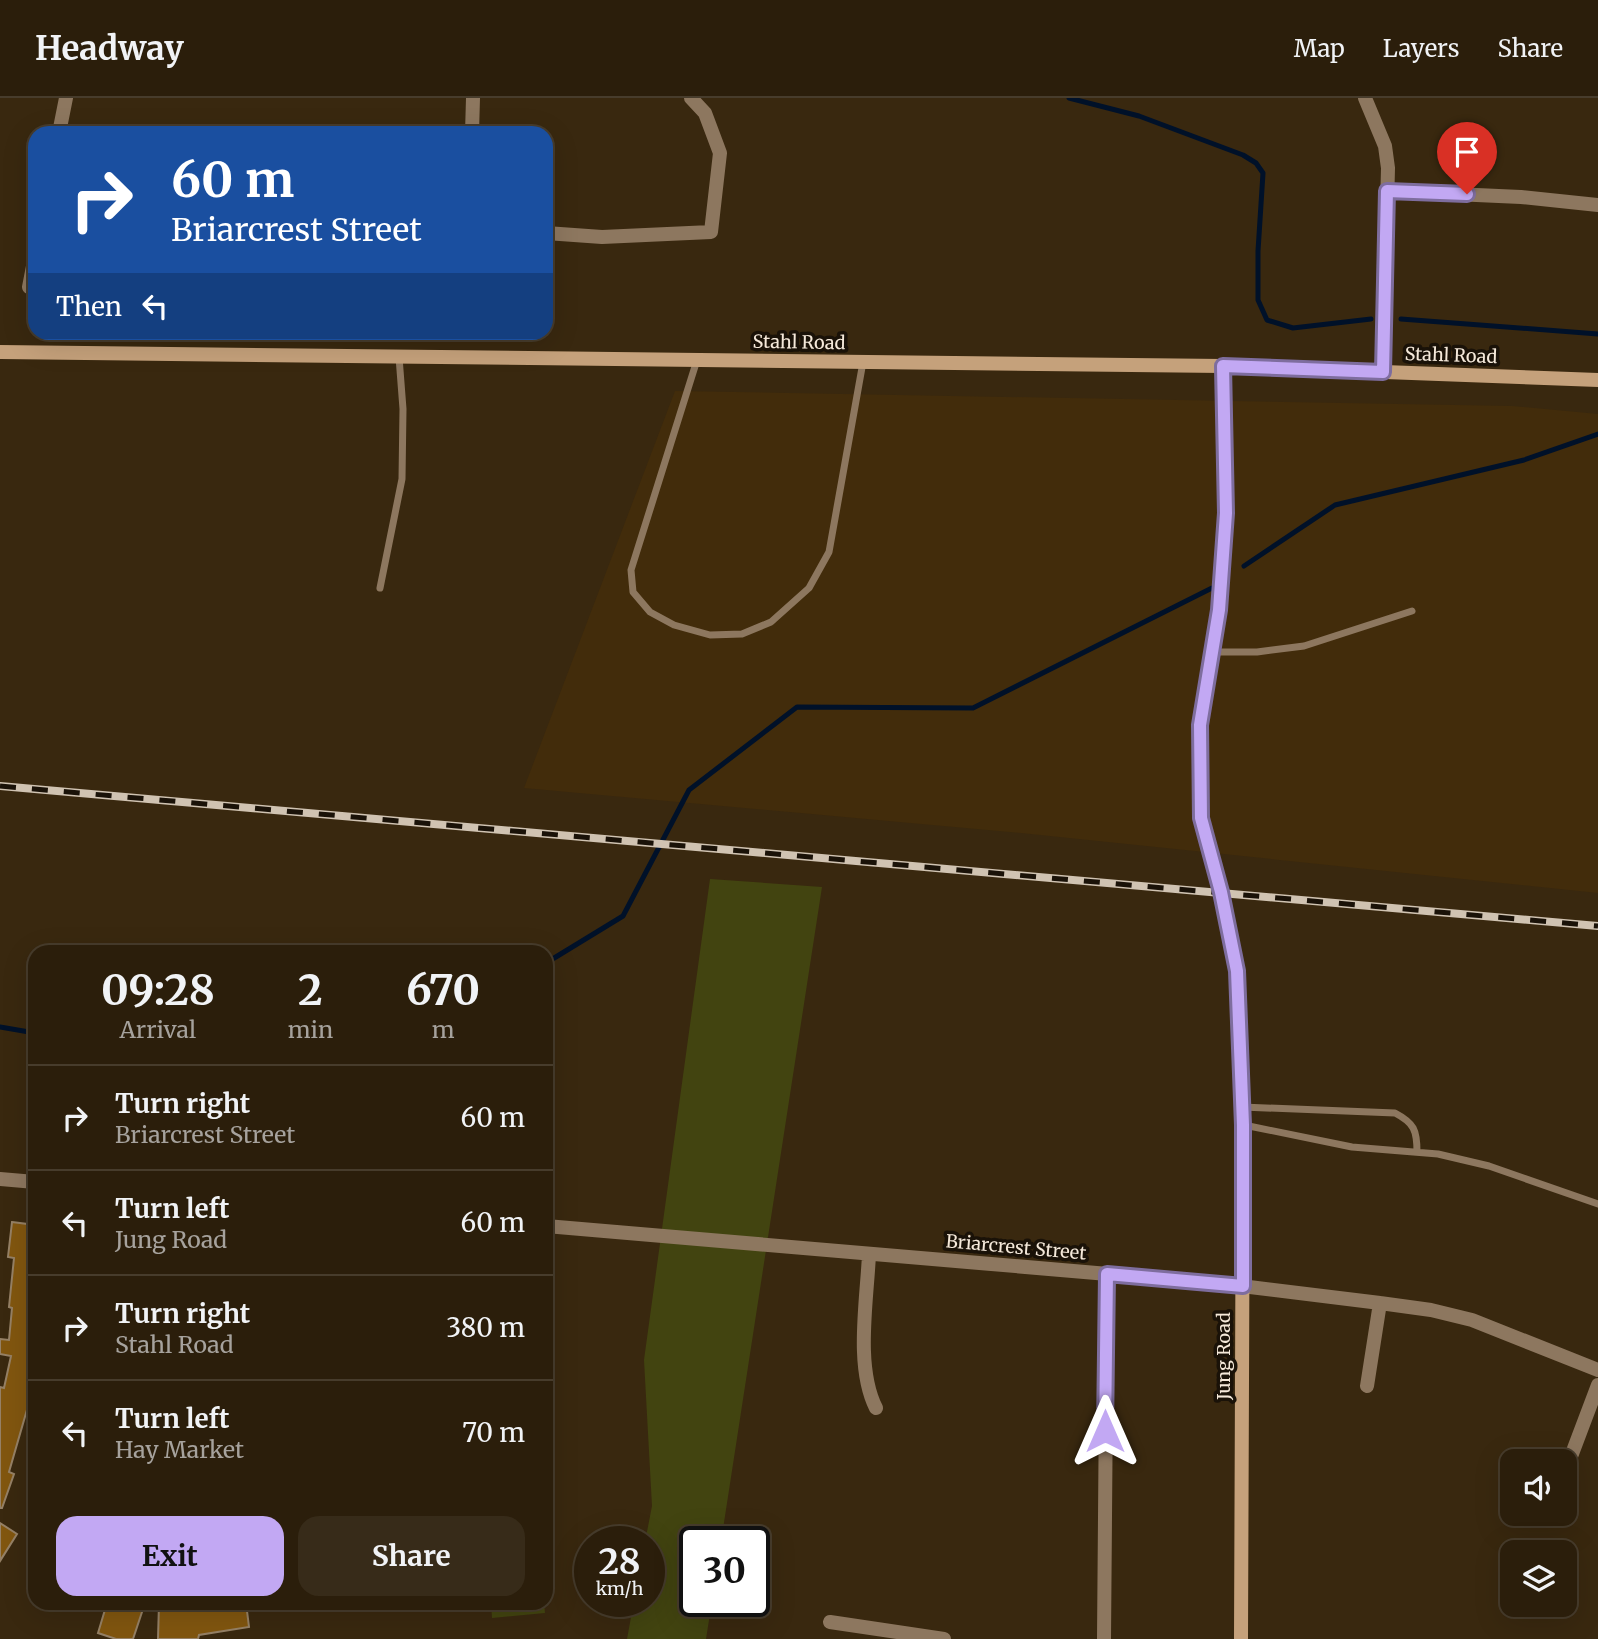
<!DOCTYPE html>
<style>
body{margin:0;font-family:Merriweather,serif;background:#372b19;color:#f1f3f6;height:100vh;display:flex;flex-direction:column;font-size:26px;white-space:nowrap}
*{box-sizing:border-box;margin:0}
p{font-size:23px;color:#a6a29d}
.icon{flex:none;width:38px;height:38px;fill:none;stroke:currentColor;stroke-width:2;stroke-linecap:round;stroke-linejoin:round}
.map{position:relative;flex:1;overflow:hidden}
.sheet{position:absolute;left:28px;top:847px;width:525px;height:665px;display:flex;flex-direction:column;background:#2b1e0b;border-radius:21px;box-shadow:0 7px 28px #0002,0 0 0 2px #473c2c}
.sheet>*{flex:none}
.guide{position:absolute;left:28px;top:28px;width:525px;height:214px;border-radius:21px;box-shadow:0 7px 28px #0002,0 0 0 2px #473c2c;background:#1a4fa0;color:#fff;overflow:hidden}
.controls{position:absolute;left:1500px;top:1351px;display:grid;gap:14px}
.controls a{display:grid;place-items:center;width:77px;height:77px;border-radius:14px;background:#2b1e0b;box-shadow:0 7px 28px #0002,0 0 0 2px #473c2c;font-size:35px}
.speed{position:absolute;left:574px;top:1428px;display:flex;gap:14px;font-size:35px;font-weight:700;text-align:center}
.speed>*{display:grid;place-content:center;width:91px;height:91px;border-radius:50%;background:#2b1e0b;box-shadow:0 7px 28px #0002,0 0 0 2px #473c2c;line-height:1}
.speed small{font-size:18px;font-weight:400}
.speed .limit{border:4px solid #111;border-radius:10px;background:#fff;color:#111}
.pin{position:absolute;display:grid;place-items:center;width:60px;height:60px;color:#fff;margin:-72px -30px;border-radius:50% 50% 50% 0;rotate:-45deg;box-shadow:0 0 7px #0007}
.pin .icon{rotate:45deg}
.me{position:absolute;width:77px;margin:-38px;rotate:0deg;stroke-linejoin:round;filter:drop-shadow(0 0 5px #0008)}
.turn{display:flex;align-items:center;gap:24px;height:147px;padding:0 28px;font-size:32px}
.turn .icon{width:91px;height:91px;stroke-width:2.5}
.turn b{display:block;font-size:49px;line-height:60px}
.then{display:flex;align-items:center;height:66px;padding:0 28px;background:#0003;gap:14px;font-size:26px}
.eta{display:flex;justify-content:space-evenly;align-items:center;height:119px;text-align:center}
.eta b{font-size:42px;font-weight:700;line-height:49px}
.primary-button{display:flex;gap:14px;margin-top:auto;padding:14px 28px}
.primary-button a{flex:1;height:80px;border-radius:21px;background:#c2a8f3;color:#111;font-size:28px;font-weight:700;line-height:80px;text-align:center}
.primary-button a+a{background:#372b19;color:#f1f3f6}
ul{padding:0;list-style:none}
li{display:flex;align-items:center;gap:21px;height:105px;padding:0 28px;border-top:2px solid #473c2c}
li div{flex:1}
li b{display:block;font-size:26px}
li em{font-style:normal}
header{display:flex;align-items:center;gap:42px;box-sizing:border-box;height:98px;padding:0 35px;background:#2b1e0b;border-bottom:2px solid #473c2c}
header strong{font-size:33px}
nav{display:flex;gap:38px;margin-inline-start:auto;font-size:24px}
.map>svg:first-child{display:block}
.built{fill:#422c0b}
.green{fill:#424410}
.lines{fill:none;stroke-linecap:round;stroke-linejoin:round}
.stream{stroke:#001129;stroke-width:5}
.building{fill:#81560f;stroke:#958065;stroke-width:2}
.lane{stroke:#8d775f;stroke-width:7}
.street{stroke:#8d775f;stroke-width:14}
.secondary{stroke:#c5a17b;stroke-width:14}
.rail-casing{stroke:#d0c3b2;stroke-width:8}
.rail{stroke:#1a1208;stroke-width:5;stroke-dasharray:16;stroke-linecap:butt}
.route-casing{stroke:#7e6d9e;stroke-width:18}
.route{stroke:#c2a8f3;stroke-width:12}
.labels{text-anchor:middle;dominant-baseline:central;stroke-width:7;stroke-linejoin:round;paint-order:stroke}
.street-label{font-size:18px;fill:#f5e9da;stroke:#1a1208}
</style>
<header>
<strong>Headway</strong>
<nav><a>Map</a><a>Layers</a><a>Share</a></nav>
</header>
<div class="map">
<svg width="1598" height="1541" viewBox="0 0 1598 1541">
<rect width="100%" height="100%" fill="#39280f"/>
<path class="built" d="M675,293l837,15 86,8v479l-577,-60 -497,-45z"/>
<path class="green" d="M710,781l112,8 -101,655h-26v59h17l-6,38h-79l7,-38h15v-59h-4l7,-36 -8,-146z
M491,1505h53l1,10 -53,5z"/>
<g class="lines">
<path class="stream" d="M1069,0l70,18 104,39 13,8 7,10 -5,78v49l9,20 26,8 78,-9
M1401,221l197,15
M1244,468l91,-61 189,-45 74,-26
M546,865l77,-47 66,-126 108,-83 176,1 239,-120
M0,929l35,6"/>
</g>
<path class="building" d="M12,1124l23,3v165l-2,-1 -24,83 5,2 -12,34h-2v-121l4,1 7,-32 -11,-2v-15l9,1 3,-32 -3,-1 5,-49 -6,-1z
M0,1425l17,11 -17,27z
M107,1505h38l-12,36h-17l-18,-6z
M159,1505l49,4 -1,-4h39l3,24 -50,8 -1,4h-40z"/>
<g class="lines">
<path class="lane" d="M697,262l-66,210 2,22 17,20 24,13 36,10 32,-1 29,-12 38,-34 20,-36 34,-190
M380,490l22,-109 1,-70 -4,-52
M1213,554h44l47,-6 108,-35
M1242,1009l153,6c19,10 22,17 22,39
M1244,1027l108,22 86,7 51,12 109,38"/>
<path class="street" d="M1365,0l20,48 3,22 -5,204
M59,35l7,-35
M472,35l1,-35
M1387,93l134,6 77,8
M546,135l56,4 109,-5 9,-79 -15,-40 -14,-15
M29,189l6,-31
M0,1081l35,3
M546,1128l679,58 155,19 51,7 41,10 126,50
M869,1156c-2,47 -14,112 7,154
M1367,1288l13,-83
M1564,1377l34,-90
M830,1524l114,17
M1104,1541l3,-365"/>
<path class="secondary" d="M0,254l1223,14 375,14
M1223,268l3,147 -7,97 -19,115 1,94 20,73 16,79 6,153 -2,515"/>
<g class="rail-casing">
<path id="rail" d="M0,688l1598,140"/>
</g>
<use href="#rail" class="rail"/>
</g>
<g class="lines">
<g class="route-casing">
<path id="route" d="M1105,1333l2,-157 136,12v-161l-6,-154 -16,-79 -20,-74 -1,-93 19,-115 7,-97 -3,-147 160,6 4,-181 80,3"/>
</g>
<use href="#route" class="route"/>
</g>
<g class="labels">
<g class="street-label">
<text transform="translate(799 244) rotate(1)">Stahl Road</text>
<text transform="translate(1451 257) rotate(2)">Stahl Road</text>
<text transform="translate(1016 1149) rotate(5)">Briarcrest Street</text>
<text transform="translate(1223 1258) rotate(-90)">Jung Road</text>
</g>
</g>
</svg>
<div class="controls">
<a><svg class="icon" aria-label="sound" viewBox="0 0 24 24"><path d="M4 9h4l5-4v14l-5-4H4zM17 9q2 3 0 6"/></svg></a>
<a><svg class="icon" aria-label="layers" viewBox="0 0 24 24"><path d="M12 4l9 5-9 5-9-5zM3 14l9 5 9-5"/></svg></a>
</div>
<div class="speed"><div>28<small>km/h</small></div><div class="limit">30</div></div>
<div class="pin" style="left:1467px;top:96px;background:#d93025"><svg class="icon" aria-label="arrive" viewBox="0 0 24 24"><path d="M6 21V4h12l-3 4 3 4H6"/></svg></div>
<svg class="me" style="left:1105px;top:1333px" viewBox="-20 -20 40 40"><path d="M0-17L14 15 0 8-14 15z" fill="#c2a8f3" stroke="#fff" stroke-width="4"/></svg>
<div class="guide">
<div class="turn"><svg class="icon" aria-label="right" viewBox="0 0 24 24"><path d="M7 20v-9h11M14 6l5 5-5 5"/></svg><div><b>60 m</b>Briarcrest Street</div></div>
<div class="then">Then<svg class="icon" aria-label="left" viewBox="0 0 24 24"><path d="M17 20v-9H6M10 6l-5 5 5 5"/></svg></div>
</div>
<section class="sheet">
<div class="eta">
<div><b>09:28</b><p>Arrival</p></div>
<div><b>2</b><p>min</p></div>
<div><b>670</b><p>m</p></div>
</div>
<ul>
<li><svg class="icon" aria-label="right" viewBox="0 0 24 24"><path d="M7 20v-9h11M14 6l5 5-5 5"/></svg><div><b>Turn right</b><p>Briarcrest Street</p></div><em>60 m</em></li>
<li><svg class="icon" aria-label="left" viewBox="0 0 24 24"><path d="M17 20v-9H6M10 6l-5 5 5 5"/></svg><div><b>Turn left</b><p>Jung Road</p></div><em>60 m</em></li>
<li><svg class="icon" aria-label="right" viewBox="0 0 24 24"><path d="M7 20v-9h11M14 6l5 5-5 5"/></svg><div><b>Turn right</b><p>Stahl Road</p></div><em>380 m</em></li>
<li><svg class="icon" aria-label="left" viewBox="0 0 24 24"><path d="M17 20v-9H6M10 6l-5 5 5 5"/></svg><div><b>Turn left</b><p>Hay Market</p></div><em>70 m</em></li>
</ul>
<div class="primary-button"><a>Exit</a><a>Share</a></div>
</section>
</div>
